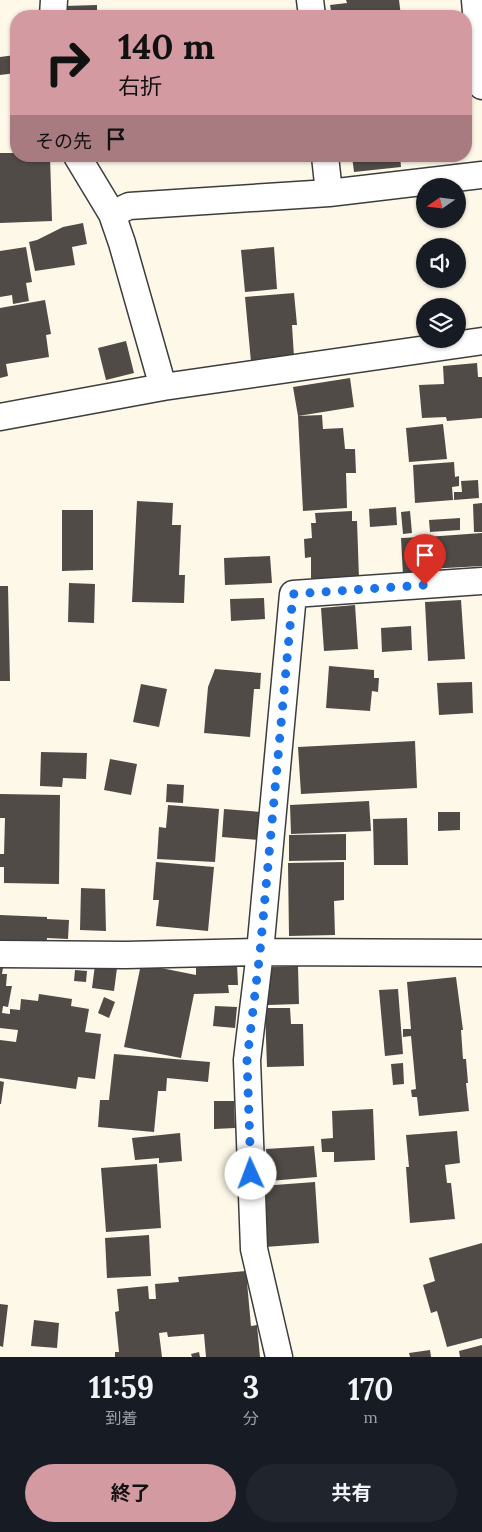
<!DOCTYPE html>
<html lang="ja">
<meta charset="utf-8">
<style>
body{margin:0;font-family:Lora,"Noto Sans JP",serif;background:#20242c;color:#f1f3f6;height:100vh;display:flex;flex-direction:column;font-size:19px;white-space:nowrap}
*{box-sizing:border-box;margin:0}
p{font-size:16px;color:#9ea1a6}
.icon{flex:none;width:28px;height:28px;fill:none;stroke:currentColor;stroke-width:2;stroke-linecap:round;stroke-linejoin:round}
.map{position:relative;height:1357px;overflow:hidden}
.panel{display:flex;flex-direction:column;background:#171b24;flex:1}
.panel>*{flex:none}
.banner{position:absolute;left:10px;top:10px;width:462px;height:152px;border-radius:20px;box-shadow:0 1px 4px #0004;background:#d39aa1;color:#111;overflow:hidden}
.needle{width:32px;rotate:256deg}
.fabs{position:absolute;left:416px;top:178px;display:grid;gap:10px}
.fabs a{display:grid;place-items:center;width:50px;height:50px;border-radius:50%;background:#171b24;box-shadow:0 1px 4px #0004;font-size:25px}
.pin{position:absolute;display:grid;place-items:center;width:42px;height:42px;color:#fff;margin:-51px -21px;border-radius:50% 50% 50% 0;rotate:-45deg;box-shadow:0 0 5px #0007}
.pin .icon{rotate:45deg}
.me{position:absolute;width:55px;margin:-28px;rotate:358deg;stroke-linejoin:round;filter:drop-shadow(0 0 4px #0008)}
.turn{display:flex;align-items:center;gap:18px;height:105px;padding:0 25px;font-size:22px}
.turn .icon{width:65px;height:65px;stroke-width:2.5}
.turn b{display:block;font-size:35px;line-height:42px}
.then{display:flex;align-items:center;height:48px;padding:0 25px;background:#0003;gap:10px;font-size:19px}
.eta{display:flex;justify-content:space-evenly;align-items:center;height:85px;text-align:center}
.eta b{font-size:30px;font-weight:700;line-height:35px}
.cta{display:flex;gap:10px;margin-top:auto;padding:10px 25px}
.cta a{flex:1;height:58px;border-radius:30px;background:#d39aa1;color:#111;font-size:20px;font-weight:700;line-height:58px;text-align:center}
.cta a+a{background:#20242c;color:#f1f3f6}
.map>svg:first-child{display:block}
.building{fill:#514b47}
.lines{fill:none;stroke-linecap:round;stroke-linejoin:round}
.street-casing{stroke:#3d3d3d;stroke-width:29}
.street{stroke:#fff;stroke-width:26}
.route{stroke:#1a73e8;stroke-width:9;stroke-dasharray:0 16.2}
</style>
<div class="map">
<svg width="482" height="1357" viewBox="0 0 482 1357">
<rect width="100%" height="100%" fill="#fdf8e8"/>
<path class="building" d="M346,0h53l2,16h-69l-2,-11 17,-2z
M97,5v11h-33v-10z
M300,12l1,4h-23v-2z
M15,55l1,18 -16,2v-18z
M12,147h4v9h34l2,65 -52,2v-70h13z
M352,156h48l1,11 -47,5z
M83,223l4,21 -15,3 3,18 -40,6 -6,-29 8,-2 26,-13z
M26,247l6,35 -6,1 3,18 -16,3 -1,-9 -12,2v-46z
M274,247l3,42 -32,3 -4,-42z
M294,293l3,32h-5l2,32 -43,5 -6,-65z
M45,300l6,34 -5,1 3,22 -43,7 2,12 -8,2v-70z
M126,341l8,32 -28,7 -8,-32z
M477,363l1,14h4v41l-35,3 -1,-4 -24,1 -3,-33 25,-1 -1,-18z
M350,378l4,29 -56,9 -5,-29z
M322,415l1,14 20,-1 2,21h10l1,24h-10l1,35 -44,3 -5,-95z
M443,424l4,35 -38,3 -3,-34z
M454,462l1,15 4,-1v10l-7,1 1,13 -38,3 -2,-38z
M478,480l1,18 -25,2v-8h8l-1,-11z
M137,501l36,2 -1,22h9l-2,50h6l-1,28 -52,-1z
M482,503v29h-8l-1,-28z
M396,507l1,18 -27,2 -1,-18z
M62,510h31v60l-31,1z
M352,511v10h5l2,57 -48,2v-23l-6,1 -1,-19 8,-1 -1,-15h5l-1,-10z
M410,511l2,22 -9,1 -2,-22z
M460,518v12l-30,2 -1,-12z
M482,533v33l-54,3 -2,-32z
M423,537l3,36 -23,2 -2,-37z
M270,556l2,27 -47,2 -1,-27z
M69,583l26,1 -1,39 -26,-1z
M0,586h8l2,95h-10z
M264,598l1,21 -34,2 -1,-22z
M461,600l4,59 -37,2 -3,-59z
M355,605l3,44 -34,2 -3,-43z
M411,626l1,24 -30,2 -1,-24z
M329,666l45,4v8h5l-1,14 -6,-1 -2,20 -44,-3z
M215,669l46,4 -1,16h-6l-4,48 -46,-4 4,-46z
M472,682l1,31 -34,2 -2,-32z
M141,684l26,5 -8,38 -26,-5z
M415,741l2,47 -116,6 -3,-47z
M41,752l46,1 -1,26 -23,-1 -1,9 -22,-1z
M110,759l27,5 -6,31 -27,-5z
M167,784l17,1 -1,18 -17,-1z
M0,794l60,1 -1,89 -55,-1v-16h-4v-13h4l1,-36h-5z
M369,801l2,30 -80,3 -1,-29z
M168,805l51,4 -4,53 -58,-3 2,-32 7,1z
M224,809l37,3 -2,28 -37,-3z
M438,812h22v18l-22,1z
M407,818l1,47h-34l-1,-46z
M346,834v26l-57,1v-26z
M156,862l58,5 -6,64 -52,-5 3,-26h-6z
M344,862v38l-10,1 1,34 -46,1 -1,-73z
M81,888l24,1 1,42 -26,-1z
M0,915l47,2v2l22,1 -1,19 -21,-1 -1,15 -46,-1z
M141,964l55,11v-10l41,-1 1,21h-10l1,8 -35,1 -13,64 -57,-11z
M95,965l22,3 -3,23 -22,-3z
M298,966l1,38 -31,1 -1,-34 6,-4z
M0,967l3,1 -1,6h5l-1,12h6l-4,21 -5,-1 -1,7 8,1v-5l10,1 1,-11 17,2 1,-7 33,5 -1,7 18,3 -4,23 16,2 -6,45 -17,-2 -2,12 -76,-11v-38l16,2 2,-12 -18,-2z
M75,970l12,1 -1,11 -12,-1z
M456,977l7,53h-2l2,29h3l2,24h-2l3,28 -50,5 -2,-19h-5l-1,-7 5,-1 -5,-53 -8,1v-8h8l-4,-47z
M398,989l5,65 -18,2 -6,-66z
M104,997l11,5 -6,16 -11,-5z
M215,1006l22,1 -2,21 -22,-2z
M265,1008h25l1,16h12l1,42 -37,1z
M114,1054l96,8 -2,20 -41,-4 -1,13h-8l-4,41 -56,-5 2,-27h9z
M403,1063l1,21 -11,1 -2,-21z
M0,1081l4,1 -3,22h-1z
M214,1101h20l1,27 -21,1z
M373,1109l2,51 -41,2v-10h-12l-1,-13 12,-1 -1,-27z
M457,1131l3,32 -15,2 2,18h4l4,36 -45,4 -4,-56h3l-3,-32z
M180,1133l2,28 -23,2v-5l-24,2 -3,-22z
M314,1146l3,31 -48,4 -3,-32z
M157,1164l4,64 -55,4 -5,-64z
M315,1182l4,61 -54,4 -4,-61z
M149,1235l2,41 -44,2 -2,-40z
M482,1243v95l-35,9 -10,-36 -6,2 -8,-28 12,-4 -6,-23z
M246,1271l5,55 6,-1 3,32h-54l-2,-23 -36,3 -1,-5 -8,1 3,24h-47v-5h4l-4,-40 4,-1 -2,-22 31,-3 1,13h7l-1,-15 24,-2 -1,-5z
M0,1304l8,1 -5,42 -3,-1z
M34,1320l25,3 -2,25 -26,-2z
M482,1345v12h-22l-1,-6z
M430,1350l1,7h-21l-1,-4z
M199,1352l1,5h-8l-1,-3z"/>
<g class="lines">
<g class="street-casing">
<path id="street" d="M310,0l2,16
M475,0l7,86
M53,16l1,-16
M77,156l35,58 10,29 41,144
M329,193l153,-18
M112,214l17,-8 200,-13 -4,-37
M0,417l163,-30 319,-46
M0,954l126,1 134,-3 222,1
M279,1357l-25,-108 -7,-189 13,-108 33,-358 189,-13"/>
</g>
<use href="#street" class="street"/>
</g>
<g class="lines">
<path class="route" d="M251,1174l-4,-114 13,-108 33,-358 132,-9"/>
</g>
</svg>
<div class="fabs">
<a><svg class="needle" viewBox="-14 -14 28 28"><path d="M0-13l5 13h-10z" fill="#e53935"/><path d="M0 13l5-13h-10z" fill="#9ea1a6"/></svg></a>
<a><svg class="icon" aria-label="sound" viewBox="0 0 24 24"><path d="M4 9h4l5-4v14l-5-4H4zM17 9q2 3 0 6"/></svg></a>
<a><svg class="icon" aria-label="layers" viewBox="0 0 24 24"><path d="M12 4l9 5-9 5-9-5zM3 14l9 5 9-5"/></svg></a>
</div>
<div class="pin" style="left:425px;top:585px;background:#d93025"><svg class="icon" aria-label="arrive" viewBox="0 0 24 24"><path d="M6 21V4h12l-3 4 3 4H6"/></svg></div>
<svg class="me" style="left:251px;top:1174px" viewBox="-20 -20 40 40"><circle r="19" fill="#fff"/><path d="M0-13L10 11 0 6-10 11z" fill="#1a73e8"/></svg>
<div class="banner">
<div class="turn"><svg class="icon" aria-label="right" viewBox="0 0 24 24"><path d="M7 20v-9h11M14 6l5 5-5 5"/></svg><div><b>140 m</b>右折</div></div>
<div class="then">その先<svg class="icon" aria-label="arrive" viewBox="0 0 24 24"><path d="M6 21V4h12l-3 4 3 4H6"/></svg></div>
</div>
</div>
<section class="panel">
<div class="eta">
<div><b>11:59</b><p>到着</p></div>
<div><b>3</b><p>分</p></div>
<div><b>170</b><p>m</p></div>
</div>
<div class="cta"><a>終了</a><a>共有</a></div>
</section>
